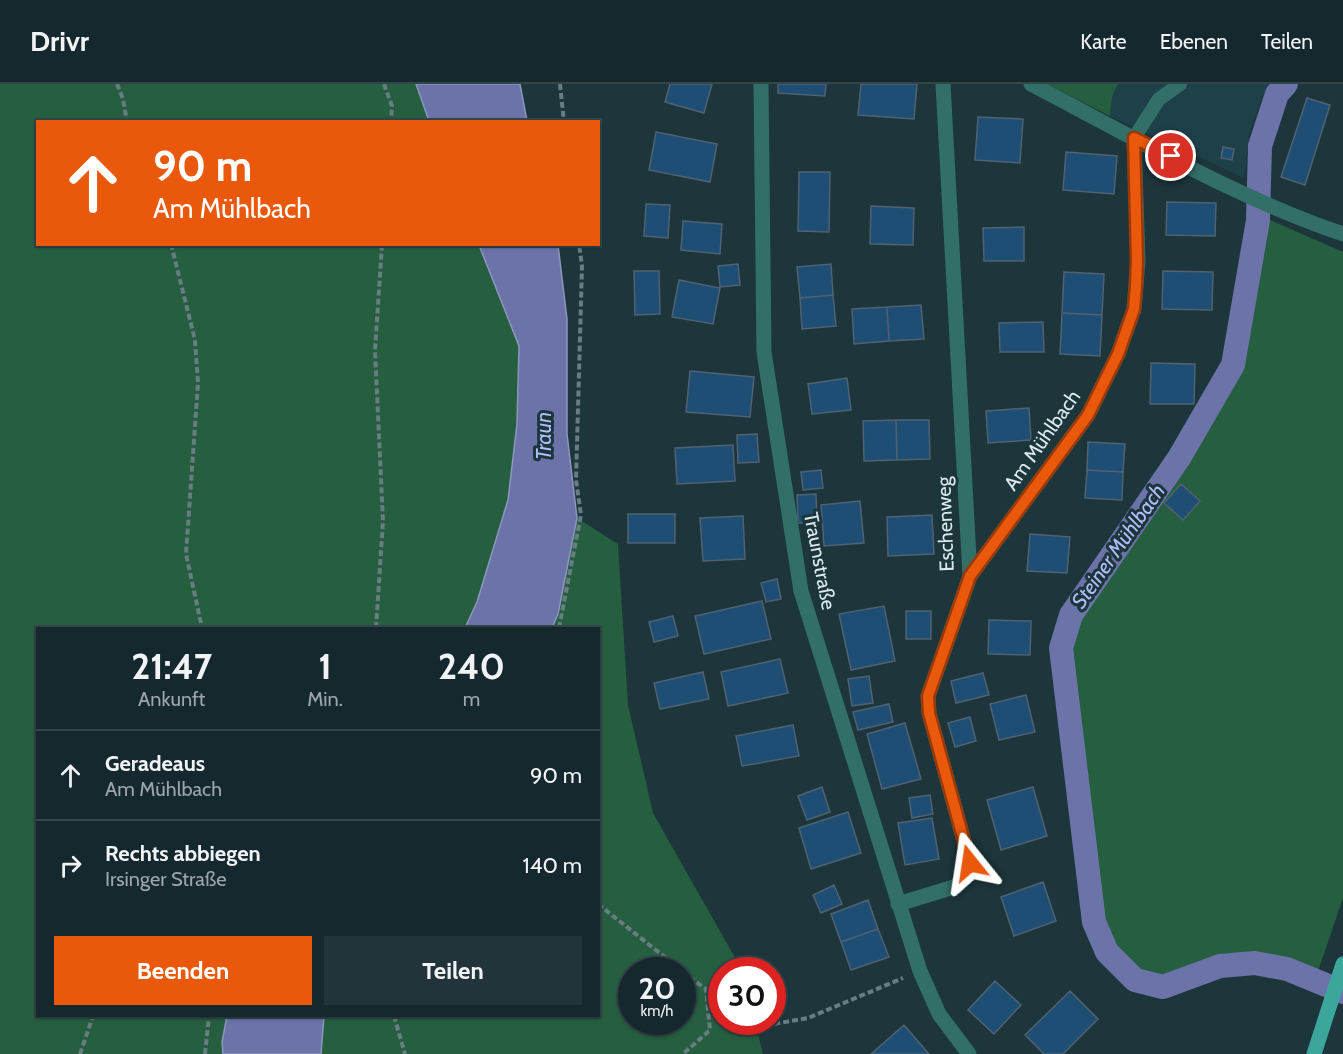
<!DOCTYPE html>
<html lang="de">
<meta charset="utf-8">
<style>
body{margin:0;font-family:Cabin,sans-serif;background:#223439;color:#f1f3f6;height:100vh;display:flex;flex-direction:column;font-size:22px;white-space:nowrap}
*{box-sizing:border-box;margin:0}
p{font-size:20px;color:#9da6aa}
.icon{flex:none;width:33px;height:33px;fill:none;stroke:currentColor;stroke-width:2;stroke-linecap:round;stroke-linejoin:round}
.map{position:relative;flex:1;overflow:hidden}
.drawer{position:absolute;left:36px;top:543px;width:564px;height:390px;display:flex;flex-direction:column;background:#15282d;border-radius:0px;box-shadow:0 2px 4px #0004,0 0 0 2px #344449}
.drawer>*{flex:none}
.top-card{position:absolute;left:36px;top:36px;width:564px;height:126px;border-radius:0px;box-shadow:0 2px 4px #0004,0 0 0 2px #344449;background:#ea580c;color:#fff;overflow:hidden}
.speed{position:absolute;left:618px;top:873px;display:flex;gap:12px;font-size:30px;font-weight:700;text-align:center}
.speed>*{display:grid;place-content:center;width:78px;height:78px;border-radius:50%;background:#15282d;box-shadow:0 2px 4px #0004,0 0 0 2px #344449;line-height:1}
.speed small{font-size:15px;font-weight:400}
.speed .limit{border:9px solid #d22;background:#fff;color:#111}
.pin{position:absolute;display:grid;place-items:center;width:51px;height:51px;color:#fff;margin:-26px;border:3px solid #fff;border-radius:50%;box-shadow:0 2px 6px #0007}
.me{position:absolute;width:66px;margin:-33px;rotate:345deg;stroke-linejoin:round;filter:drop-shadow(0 0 4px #0008)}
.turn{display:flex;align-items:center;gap:21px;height:126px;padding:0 18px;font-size:27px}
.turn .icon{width:78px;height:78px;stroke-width:2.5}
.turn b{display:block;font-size:42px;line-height:51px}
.eta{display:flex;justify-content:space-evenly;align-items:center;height:102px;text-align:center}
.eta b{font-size:36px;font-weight:700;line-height:42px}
.button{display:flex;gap:12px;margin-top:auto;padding:12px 18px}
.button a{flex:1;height:69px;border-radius:0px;background:#ea580c;color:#fff;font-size:24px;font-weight:700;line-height:69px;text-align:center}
.button a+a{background:#223439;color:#f1f3f6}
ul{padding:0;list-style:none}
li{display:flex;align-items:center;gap:18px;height:90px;padding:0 18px;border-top:2px solid #344449}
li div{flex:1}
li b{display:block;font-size:22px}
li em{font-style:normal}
header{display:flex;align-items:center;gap:36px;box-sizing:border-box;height:84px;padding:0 30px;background:#15282d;border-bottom:2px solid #344449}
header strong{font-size:28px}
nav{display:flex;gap:33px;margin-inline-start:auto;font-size:21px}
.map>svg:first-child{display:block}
.built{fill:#1e4149}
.green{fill:#255f3f;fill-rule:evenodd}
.water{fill:#6b73a8;stroke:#8d97bd;stroke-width:1.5}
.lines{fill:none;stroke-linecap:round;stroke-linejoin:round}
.canal{stroke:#6b73a8;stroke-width:24}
.building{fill:#1f4e74;stroke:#506171;stroke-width:1.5}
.path{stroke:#677d82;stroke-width:4;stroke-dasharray:6 3;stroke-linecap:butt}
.service{stroke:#326f69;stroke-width:14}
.minor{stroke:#326f69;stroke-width:15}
.primary{stroke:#3da69c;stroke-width:15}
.route-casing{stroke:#983908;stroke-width:15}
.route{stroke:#ea580c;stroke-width:10}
.labels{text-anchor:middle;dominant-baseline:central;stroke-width:6;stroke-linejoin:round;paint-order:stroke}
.street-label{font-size:20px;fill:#dbeaee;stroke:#1c363c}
.water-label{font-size:21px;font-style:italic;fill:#b3befd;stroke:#1c363c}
</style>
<header>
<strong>Drivr</strong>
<nav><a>Karte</a><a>Ebenen</a><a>Teilen</a></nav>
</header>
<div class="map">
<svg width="1343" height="970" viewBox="0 0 1343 970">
<rect width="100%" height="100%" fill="#1c363c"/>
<path class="built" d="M1118,0h152l-8,13 -13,37 -5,44 -134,-62 2,-19z"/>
<path class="green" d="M0,0h416l13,37 -391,1v122l441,1 40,101 -2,78 -9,76 -31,102 -12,26h-427v388h189l-5,26 1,12h-223z
M1047,0h71l-6,13 -2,19z
M1261,132l82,36v646l-30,88 -25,-9 -54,-9 -59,22h-33l-48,-38 -37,-309 161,-263 13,-33z
M577,434l41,26 10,161 25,108 89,157h-20v52h33l8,32h-442l3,-38h274v-388h-46l6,-14zM632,886h50v52h-50z"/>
<path class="water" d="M416,0h104l7,37h-98z
M479,161h79l9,74v115l10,84 -19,96 -6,14h-87l12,-26 31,-102 9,-76 2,-78z
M227,932h97l-3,38h-98l-1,-12z"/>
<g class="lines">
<path class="canal" d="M1286,0l-9,10 -17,52 -2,74 -25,145 -54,93 -108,157 -10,33 33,274 13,30 28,28 28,7 57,-21 35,-3 32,6 56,23"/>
</g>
<path class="building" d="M670,0h42l-8,29 -39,-11z
M778,0h48l-1,12 -47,-3z
M861,0h56l-3,35 -56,-4z
M1307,14l23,7 -25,80 -24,-8z
M978,33l45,2 -3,44 -45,-3z
M656,48l61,12 -7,38 -61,-12z
M1223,63l11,2 -2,11 -11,-2z
M1066,68l51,4 -3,38 -51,-4z
M799,88h31l-1,60 -31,-1z
M1167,118l49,1 -1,33 -49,-1z
M646,120l24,1 -2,33 -24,-2z
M871,122l43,2 -1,37 -43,-1z
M683,137l39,3 -2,30 -39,-4z
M1024,143v34h-40l-1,-33z
M738,180l2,21 -20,2 -2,-21z
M831,180l2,31 -33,3 -3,-31z
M634,187h25l1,43 -25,1z
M1163,187l50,1 -1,38 -50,-1z
M1064,188l40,2 -2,41 -40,-2z
M679,196l41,8 -7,36 -41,-7z
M833,211l3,31 -34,3 -2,-31z
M921,221l3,34 -35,2 -2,-34z
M887,223l2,34 -35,3 -2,-35z
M1062,229l40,2 -2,41 -40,-2z
M1043,238l1,30h-44l-1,-29z
M1151,279l44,1 -1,40h-44z
M690,287l64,6 -4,40 -64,-5z
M847,294l4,32 -39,4 -4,-30z
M1029,324l2,32 -43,3 -2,-32z
M896,336l1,40 -33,1 -1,-40z
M896,336h33l1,39 -33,1z
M757,350l2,28 -21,1 -1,-28z
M1088,358l37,2 -2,28 -36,-2z
M733,361l2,36 -58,3 -2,-36z
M821,386l2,18 -20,2 -2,-18z
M1087,386l36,2 -1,28 -37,-2z
M1181,400l19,17 -17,19 -19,-17z
M816,410l1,29h-19l-1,-28z
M860,417l4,42 -40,3 -3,-41z
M628,430h47v29h-47z
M932,431l2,39 -46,2 -1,-39z
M743,432l2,43 -42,2 -3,-43z
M1030,450l40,3 -3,36 -40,-2z
M777,495l4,20 -15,3 -5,-19z
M762,517l9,38 -67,15 -9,-38z
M884,522l11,55 -44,9 -12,-56z
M906,527h25v28h-25z
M673,532l5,20 -24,6 -5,-20z
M989,536l42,1 -1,34 -42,-1z
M780,575l8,34 -60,13 -7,-34z
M703,588l6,27 -49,10 -6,-26z
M983,589l6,22 -33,8 -5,-22z
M869,592l4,27 -21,3 -4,-27z
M1026,611l9,37 -36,8 -9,-36z
M889,620l4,18 -35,8 -5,-18z
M970,633l6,24 -21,6 -7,-24z
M905,639l16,56 -39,10 -15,-55z
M793,641l6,31 -57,10 -6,-30z
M822,703l8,25 -23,8 -9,-24z
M1033,703l14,49 -46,14 -14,-50z
M930,711l3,19 -21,4 -3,-20z
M848,728l13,41 -50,16 -12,-41z
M932,734l7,41 -34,6 -7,-42z
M1043,798l13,39 -42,15 -13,-39z
M834,801l8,19 -21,9 -8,-18z
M868,816l10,29 -37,13 -10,-28z
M878,845l11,28 -38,13 -10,-28z
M995,897l26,24 -27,29 -26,-24z
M1070,907l28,28 -35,35h-19l-19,-19z
M904,941l25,29h-58z"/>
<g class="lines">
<path class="path" d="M117,0l6,15 4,23
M384,0l8,22 -1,16
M560,0l4,38
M171,160l24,96 3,43 -12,171 16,74
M376,544l7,-107 -8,-170 7,-107
M559,544l22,-113 -5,-35 6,-214 -3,-22
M598,820l83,66
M682,888l24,17 4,41 -27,24
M707,905l15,11
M394,932l11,38
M749,938l8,5 51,-9 95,-40
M80,970l13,-38
M205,970l4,-38"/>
<path class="service" d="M1134,54l25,-39 21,-15"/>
<path class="minor" d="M761,0l3,268 37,239 119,380 19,43 30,40
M1031,0c102,53 203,113 312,150
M970,492l118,-161 30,-61 16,-45 4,-48 -4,-123
M898,820l59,-18 13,-23 -41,-150 -1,-17 42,-120 -27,-492"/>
<path class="primary" d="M1314,970l29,-90"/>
</g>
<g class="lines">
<g class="route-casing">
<path id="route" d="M970,779l-41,-150 -1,-17 42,-120 118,-161 30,-61 16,-45 2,-24 1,-24 -3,-123 37,18"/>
</g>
<use href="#route" class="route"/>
</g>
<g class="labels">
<g class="street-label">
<text transform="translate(1042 356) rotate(-55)">Am Mühlbach</text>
<text transform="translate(945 440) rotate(-92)">Eschenweg</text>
<text transform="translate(820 477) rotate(79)">Traunstraße</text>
</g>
<g class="water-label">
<text transform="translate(543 352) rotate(-90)">Traun</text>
<text transform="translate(1118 462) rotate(-55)">Steiner Mühlbach</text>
</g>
</g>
</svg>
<div class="speed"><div>20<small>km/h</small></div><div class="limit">30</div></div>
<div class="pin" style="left:1171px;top:72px;background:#d93025"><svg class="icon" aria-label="arrive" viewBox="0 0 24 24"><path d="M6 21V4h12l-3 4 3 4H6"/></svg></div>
<svg class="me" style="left:970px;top:779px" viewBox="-20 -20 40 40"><path d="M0-17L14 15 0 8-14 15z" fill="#ea580c" stroke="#fff" stroke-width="4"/></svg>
<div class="top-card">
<div class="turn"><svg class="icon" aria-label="ahead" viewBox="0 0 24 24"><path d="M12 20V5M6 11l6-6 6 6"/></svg><div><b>90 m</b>Am Mühlbach</div></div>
</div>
<section class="drawer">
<div class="eta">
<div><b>21:47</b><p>Ankunft</p></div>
<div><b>1</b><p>Min.</p></div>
<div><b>240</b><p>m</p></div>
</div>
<ul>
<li><svg class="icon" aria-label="ahead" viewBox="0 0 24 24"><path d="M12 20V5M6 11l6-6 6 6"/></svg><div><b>Geradeaus</b><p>Am Mühlbach</p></div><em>90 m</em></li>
<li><svg class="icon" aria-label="right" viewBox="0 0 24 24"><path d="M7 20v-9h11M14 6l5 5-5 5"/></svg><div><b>Rechts abbiegen</b><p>Irsinger Straße</p></div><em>140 m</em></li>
</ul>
<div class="button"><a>Beenden</a><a>Teilen</a></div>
</section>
</div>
